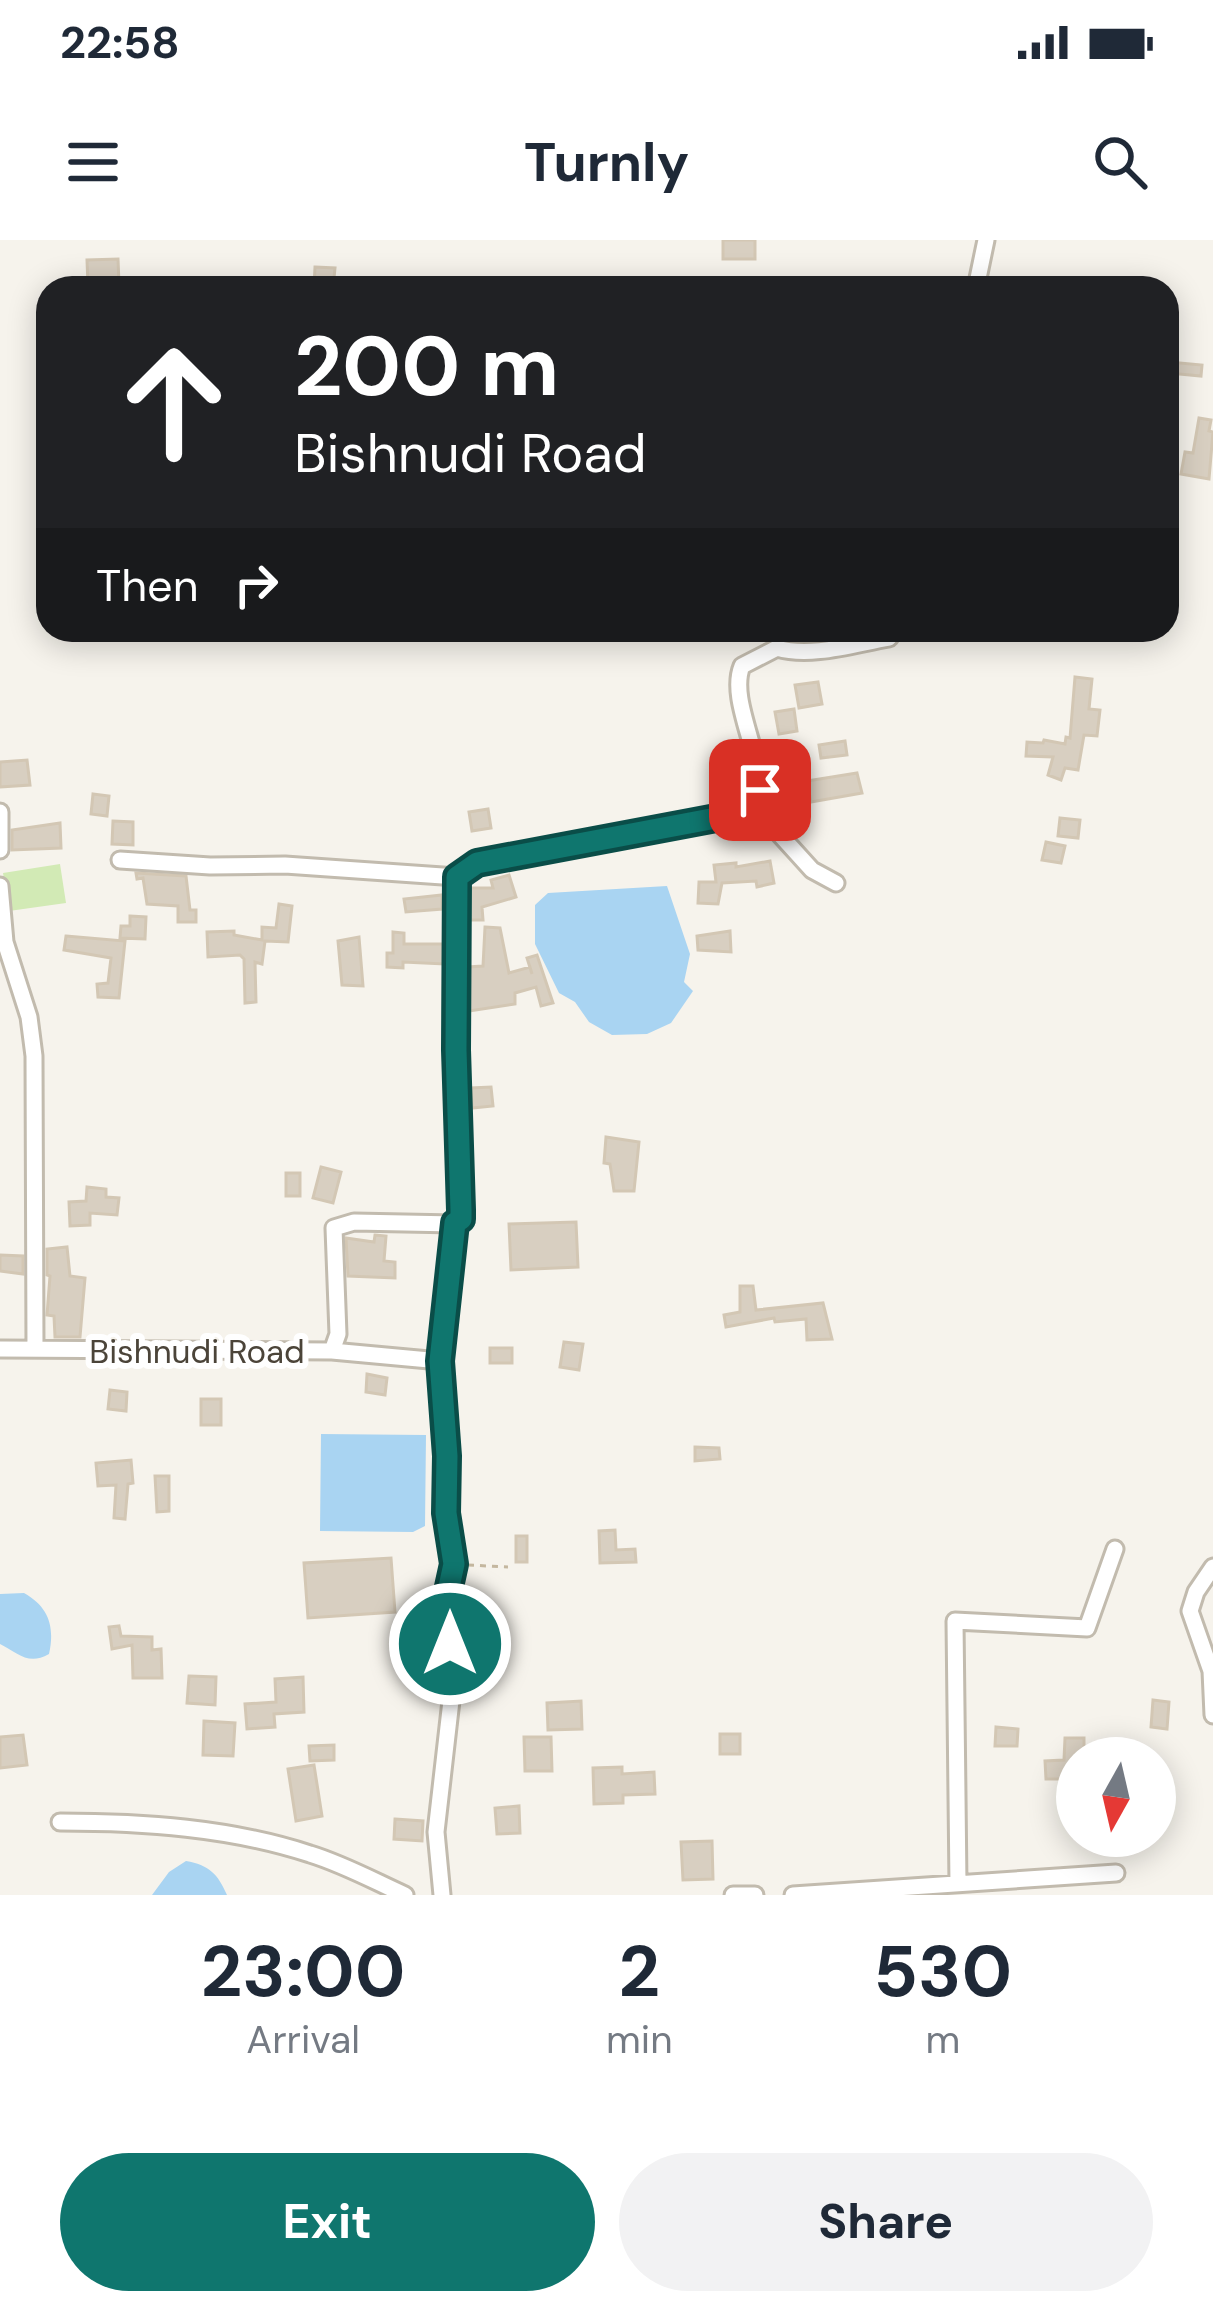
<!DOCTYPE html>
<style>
body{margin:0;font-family:"DM Sans",sans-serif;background:#f2f2f3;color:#1f2937;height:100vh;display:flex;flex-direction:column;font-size:45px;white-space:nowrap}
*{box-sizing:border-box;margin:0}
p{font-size:39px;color:#747a83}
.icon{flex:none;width:66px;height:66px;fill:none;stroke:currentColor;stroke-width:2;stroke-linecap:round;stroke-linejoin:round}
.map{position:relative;height:1655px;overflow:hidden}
.panel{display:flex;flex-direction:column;background:#fff;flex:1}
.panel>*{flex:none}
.banner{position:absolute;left:36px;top:36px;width:1143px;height:366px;border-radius:36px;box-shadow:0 6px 30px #0003;background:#202124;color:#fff;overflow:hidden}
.needle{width:78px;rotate:188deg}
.buttons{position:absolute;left:1056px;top:1497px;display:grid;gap:24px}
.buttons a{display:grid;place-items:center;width:120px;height:120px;border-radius:50%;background:#fff;box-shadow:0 6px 30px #0003;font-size:60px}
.pin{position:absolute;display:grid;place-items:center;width:102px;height:102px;color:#fff;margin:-51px;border-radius:24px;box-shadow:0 6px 18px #0006}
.me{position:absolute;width:132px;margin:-66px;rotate:0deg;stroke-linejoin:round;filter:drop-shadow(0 0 9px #0008)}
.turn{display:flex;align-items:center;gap:42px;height:252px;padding:0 60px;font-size:54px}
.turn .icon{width:156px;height:156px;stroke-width:2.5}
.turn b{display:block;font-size:84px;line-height:102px}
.then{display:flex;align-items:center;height:114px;padding:0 60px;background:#0003;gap:24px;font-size:45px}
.eta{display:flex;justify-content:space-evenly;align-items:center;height:204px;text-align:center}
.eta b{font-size:72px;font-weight:700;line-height:84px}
.primary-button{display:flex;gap:24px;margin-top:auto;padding:24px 60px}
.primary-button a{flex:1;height:138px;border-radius:72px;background:#0f766e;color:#fff;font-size:48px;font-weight:700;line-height:138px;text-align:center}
.primary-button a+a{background:#f2f2f3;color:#1f2937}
.status{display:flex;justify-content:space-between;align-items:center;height:84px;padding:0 60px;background:#fff;direction:ltr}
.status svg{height:33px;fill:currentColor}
header{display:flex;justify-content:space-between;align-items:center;height:156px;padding:0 60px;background:#fff;font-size:54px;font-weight:700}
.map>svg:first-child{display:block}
.green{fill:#d2eab5}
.water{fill:#a9d4f2}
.building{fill:#d8cfc1;stroke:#d3c7b4;stroke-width:3}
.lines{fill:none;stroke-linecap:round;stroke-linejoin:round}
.minor-casing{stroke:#c2bbae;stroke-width:21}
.path{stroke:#c4b79f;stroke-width:3;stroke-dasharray:6 6;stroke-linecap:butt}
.minor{stroke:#fff;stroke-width:15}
.route-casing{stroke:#0a4d48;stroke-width:30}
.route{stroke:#0f766e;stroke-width:21}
.labels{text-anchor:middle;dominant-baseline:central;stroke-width:12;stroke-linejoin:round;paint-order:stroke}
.street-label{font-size:33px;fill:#4b4439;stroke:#fff}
</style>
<div class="status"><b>22:58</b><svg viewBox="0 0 49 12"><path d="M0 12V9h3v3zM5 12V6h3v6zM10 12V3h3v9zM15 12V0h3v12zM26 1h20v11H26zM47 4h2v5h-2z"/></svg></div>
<header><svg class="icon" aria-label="menu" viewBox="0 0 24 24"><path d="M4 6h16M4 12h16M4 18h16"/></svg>Turnly<svg class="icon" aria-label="search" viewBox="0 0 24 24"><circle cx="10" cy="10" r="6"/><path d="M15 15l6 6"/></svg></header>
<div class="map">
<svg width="1213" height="1655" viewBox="0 0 1213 1655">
<rect width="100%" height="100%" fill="#f6f3ec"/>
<path class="green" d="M60,624l6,39 -57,8 -6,-38z"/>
<path class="water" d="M667,646l23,68 -6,28 9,9 -22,32 -24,11 -35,1 -23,-13 -14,-20 -16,-9 -24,-49v-39l13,-12z
M321,1194l105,1 -1,91 -12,6 -93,-1z
M24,1353c25,14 31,34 25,61 -21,12 -31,-1 -49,-10v-50z
M186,1621c23,4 32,13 41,34h-75l17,-23z"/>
<path class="building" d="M723,0h32v19h-32z
M118,19l1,25 -31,1 -1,-25z
M315,27l20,1 -2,20h-19z
M1169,122l33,3 -1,11 -33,-3z
M1199,178l12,2 -2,11 4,1 -4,47 -28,-5 4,-22 8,1z
M1075,437l17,2 -3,30 11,1 -3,26 -13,-1 -6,35 -13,-2 -4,12 -13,-5 5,-18 -27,-1 1,-14 16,1 1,-3 21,4 1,-7 4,1z
M818,442l4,22 -23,4 -4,-23z
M794,469l3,22 -18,3 -4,-22z
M845,501l2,14 -26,3 -2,-13z
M27,520l3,25 -30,2v-25z
M857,533l5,20 -51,9 -4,-21z
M785,540l5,24 -19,3v-25z
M93,554l16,2 -2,20 -16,-2z
M488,569l3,19 -19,3 -3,-19z
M1060,578l20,2 -2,18 -20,-2z
M113,581l20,1v23l-21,-1z
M60,583l1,25 -49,2v-20z
M1046,602l19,4 -4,17 -19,-3z
M770,621l4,22 -17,4 -1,-6 -34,2 -4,21 -20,-1 1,-21h17l-2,-17 22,-2v4z
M136,633l50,3 4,34h6v12h-18v-16l-31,-2 -4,-26 -6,1z
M509,635l7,22 -34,10 1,13h-14l-2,-32h26l-2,-8z
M442,655v14l-36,3 -2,-13z
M279,664l13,2 -4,36 -23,-1 -3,23 -7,-2 1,40 -11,1 -1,-44 -4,-4 -32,2 -1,-25 27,-1v4l28,5v-13l14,1z
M130,676l16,1 -1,22 -25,-1 1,-12h9z
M485,687l15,1 9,45 21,-6 2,7 -5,-16 10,-3 16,48 -12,3 -5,-19 -21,6v11l-46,7 -1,-44 15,-1z
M730,691l1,21 -33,-2 -1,-14z
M393,692l11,1v11h39l1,20 -41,-2v6l-16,-1v-14h6z
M66,696l59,5 -6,57 -21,-1 -1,-13 11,-1 3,-25 -47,-8z
M359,697l4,49 -21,-1 -4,-44z
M491,847l2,19 -21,2 -1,-20z
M606,897l33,5 -5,49h-20l-4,-27 -6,-1z
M321,927l20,5 -8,31 -20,-5z
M286,933h14v23h-14z
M87,947l19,2v8l13,1 -2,17 -27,-2v12l-20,1 -1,-24 17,-1z
M576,982l2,45 -67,3 -2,-46z
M375,995l11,1 -2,25 11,1v16l-47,-2 -2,-38 28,4z
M67,1007l3,29 15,2 -5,59h-25l-1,-21 -7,-1 3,-39 -3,-1v-26z
M0,1015l23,1v18l-23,-3z
M740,1046h13l3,24 67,-7 9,36 -25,1 -1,-21 -31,3 -1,-4 -48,9 -2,-12 16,-3z
M564,1102l19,2 -4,26 -19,-3z
M490,1108h22v15h-22z
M367,1134l20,4 -2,17 -19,-3z
M110,1150l17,2 -1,19 -18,-2z
M201,1159h20v26h-20z
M695,1207l24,1 1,11 -25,2z
M131,1220l2,23 -5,1 -3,35 -11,-1 2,-33 -18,1 -2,-23z
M155,1236h14v35l-12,1z
M615,1290l1,20 19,-1 1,13 -36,1 -1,-32z
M516,1296h11v26h-11z
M391,1318l4,54 -87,6 -4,-55z
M119,1386l2,10 31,1v13l9,-1 1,29h-29l-1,-33 -20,4 -3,-22z
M413,1388h23v12l-23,1z
M189,1436l27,1 -1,28 -28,-2z
M303,1437l1,35 -30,2 1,13 -28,2 -2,-25 31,-2 -1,-23z
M1153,1460l16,2 -2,27 -16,-2z
M581,1461l1,28 -34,1 -1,-27z
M204,1481l31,2 -2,33 -30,-1z
M996,1487l22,2 -1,17h-22z
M720,1494h20v20h-20z
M23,1495l4,30 -27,3v-31z
M524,1497h27l1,34h-27z
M1065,1498h19v20h-7v21h-31l-1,-18 19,-1z
M334,1505v15l-24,1 -1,-15z
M314,1525l8,51 -26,5 -8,-52z
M622,1527v7l32,-2 1,22 -32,1v8l-29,1 -1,-36z
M519,1566l1,27 -23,1 -2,-26z
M395,1579l28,2 -1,20 -28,-2z
M712,1601l1,38 -30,1 -2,-38z"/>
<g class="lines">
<g class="minor-casing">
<path id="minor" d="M976,48l10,-48
M754,566l58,64 24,13
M0,572v38
M120,620l90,6 75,-1 172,12
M0,646l5,56 24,75 5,39 1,293
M0,1109l332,2 6,-17 -4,-106 20,-6 101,2 6,-5 -7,-330 3,-12 20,-14 271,-50c33,-33 -23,-106 -6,-147l35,-18c34,10 77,-4 112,-10l6,-8
M332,1111l108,10
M1213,1327l-17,25 -6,19 21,60 2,44
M60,1582c83,0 171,6 250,32 33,10 64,27 95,41
M958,1644l-3,-263 132,7 28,-79
M442,1655l-6,-63 16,-140 -5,-96 7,-32 -8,-51 1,-57 -7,-95 15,-137
M733,1655h22
M793,1655l323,-22"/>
</g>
<path class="path" d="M468,1325l40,2"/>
<use href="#minor" class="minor"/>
</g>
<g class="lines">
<g class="route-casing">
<path id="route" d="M450,1404l-3,-48 7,-32 -8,-51 1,-57 -7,-95 15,-138 6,-4v-9l-5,-160 1,-173 20,-14 271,-51 12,-22"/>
</g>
<use href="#route" class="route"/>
</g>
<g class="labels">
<g class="street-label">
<text x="197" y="1111">Bishnudi Road</text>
</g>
</g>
</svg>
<div class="buttons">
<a><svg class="needle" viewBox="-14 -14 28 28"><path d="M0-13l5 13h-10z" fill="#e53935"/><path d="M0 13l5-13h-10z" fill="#747a83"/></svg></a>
</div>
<div class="pin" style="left:760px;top:550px;background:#d93025"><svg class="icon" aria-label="arrive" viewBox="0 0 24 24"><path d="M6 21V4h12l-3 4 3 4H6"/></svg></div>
<svg class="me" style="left:450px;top:1404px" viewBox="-20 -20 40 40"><circle r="17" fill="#0f766e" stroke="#fff" stroke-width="3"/><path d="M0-11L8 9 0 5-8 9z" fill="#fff"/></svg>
<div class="banner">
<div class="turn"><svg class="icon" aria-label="ahead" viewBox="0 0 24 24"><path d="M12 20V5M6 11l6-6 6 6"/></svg><div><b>200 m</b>Bishnudi Road</div></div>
<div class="then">Then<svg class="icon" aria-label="right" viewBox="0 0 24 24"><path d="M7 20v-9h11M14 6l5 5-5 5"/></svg></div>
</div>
</div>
<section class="panel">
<div class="eta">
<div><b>23:00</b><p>Arrival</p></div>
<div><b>2</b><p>min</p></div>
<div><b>530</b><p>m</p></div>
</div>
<div class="primary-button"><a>Exit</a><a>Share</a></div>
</section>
